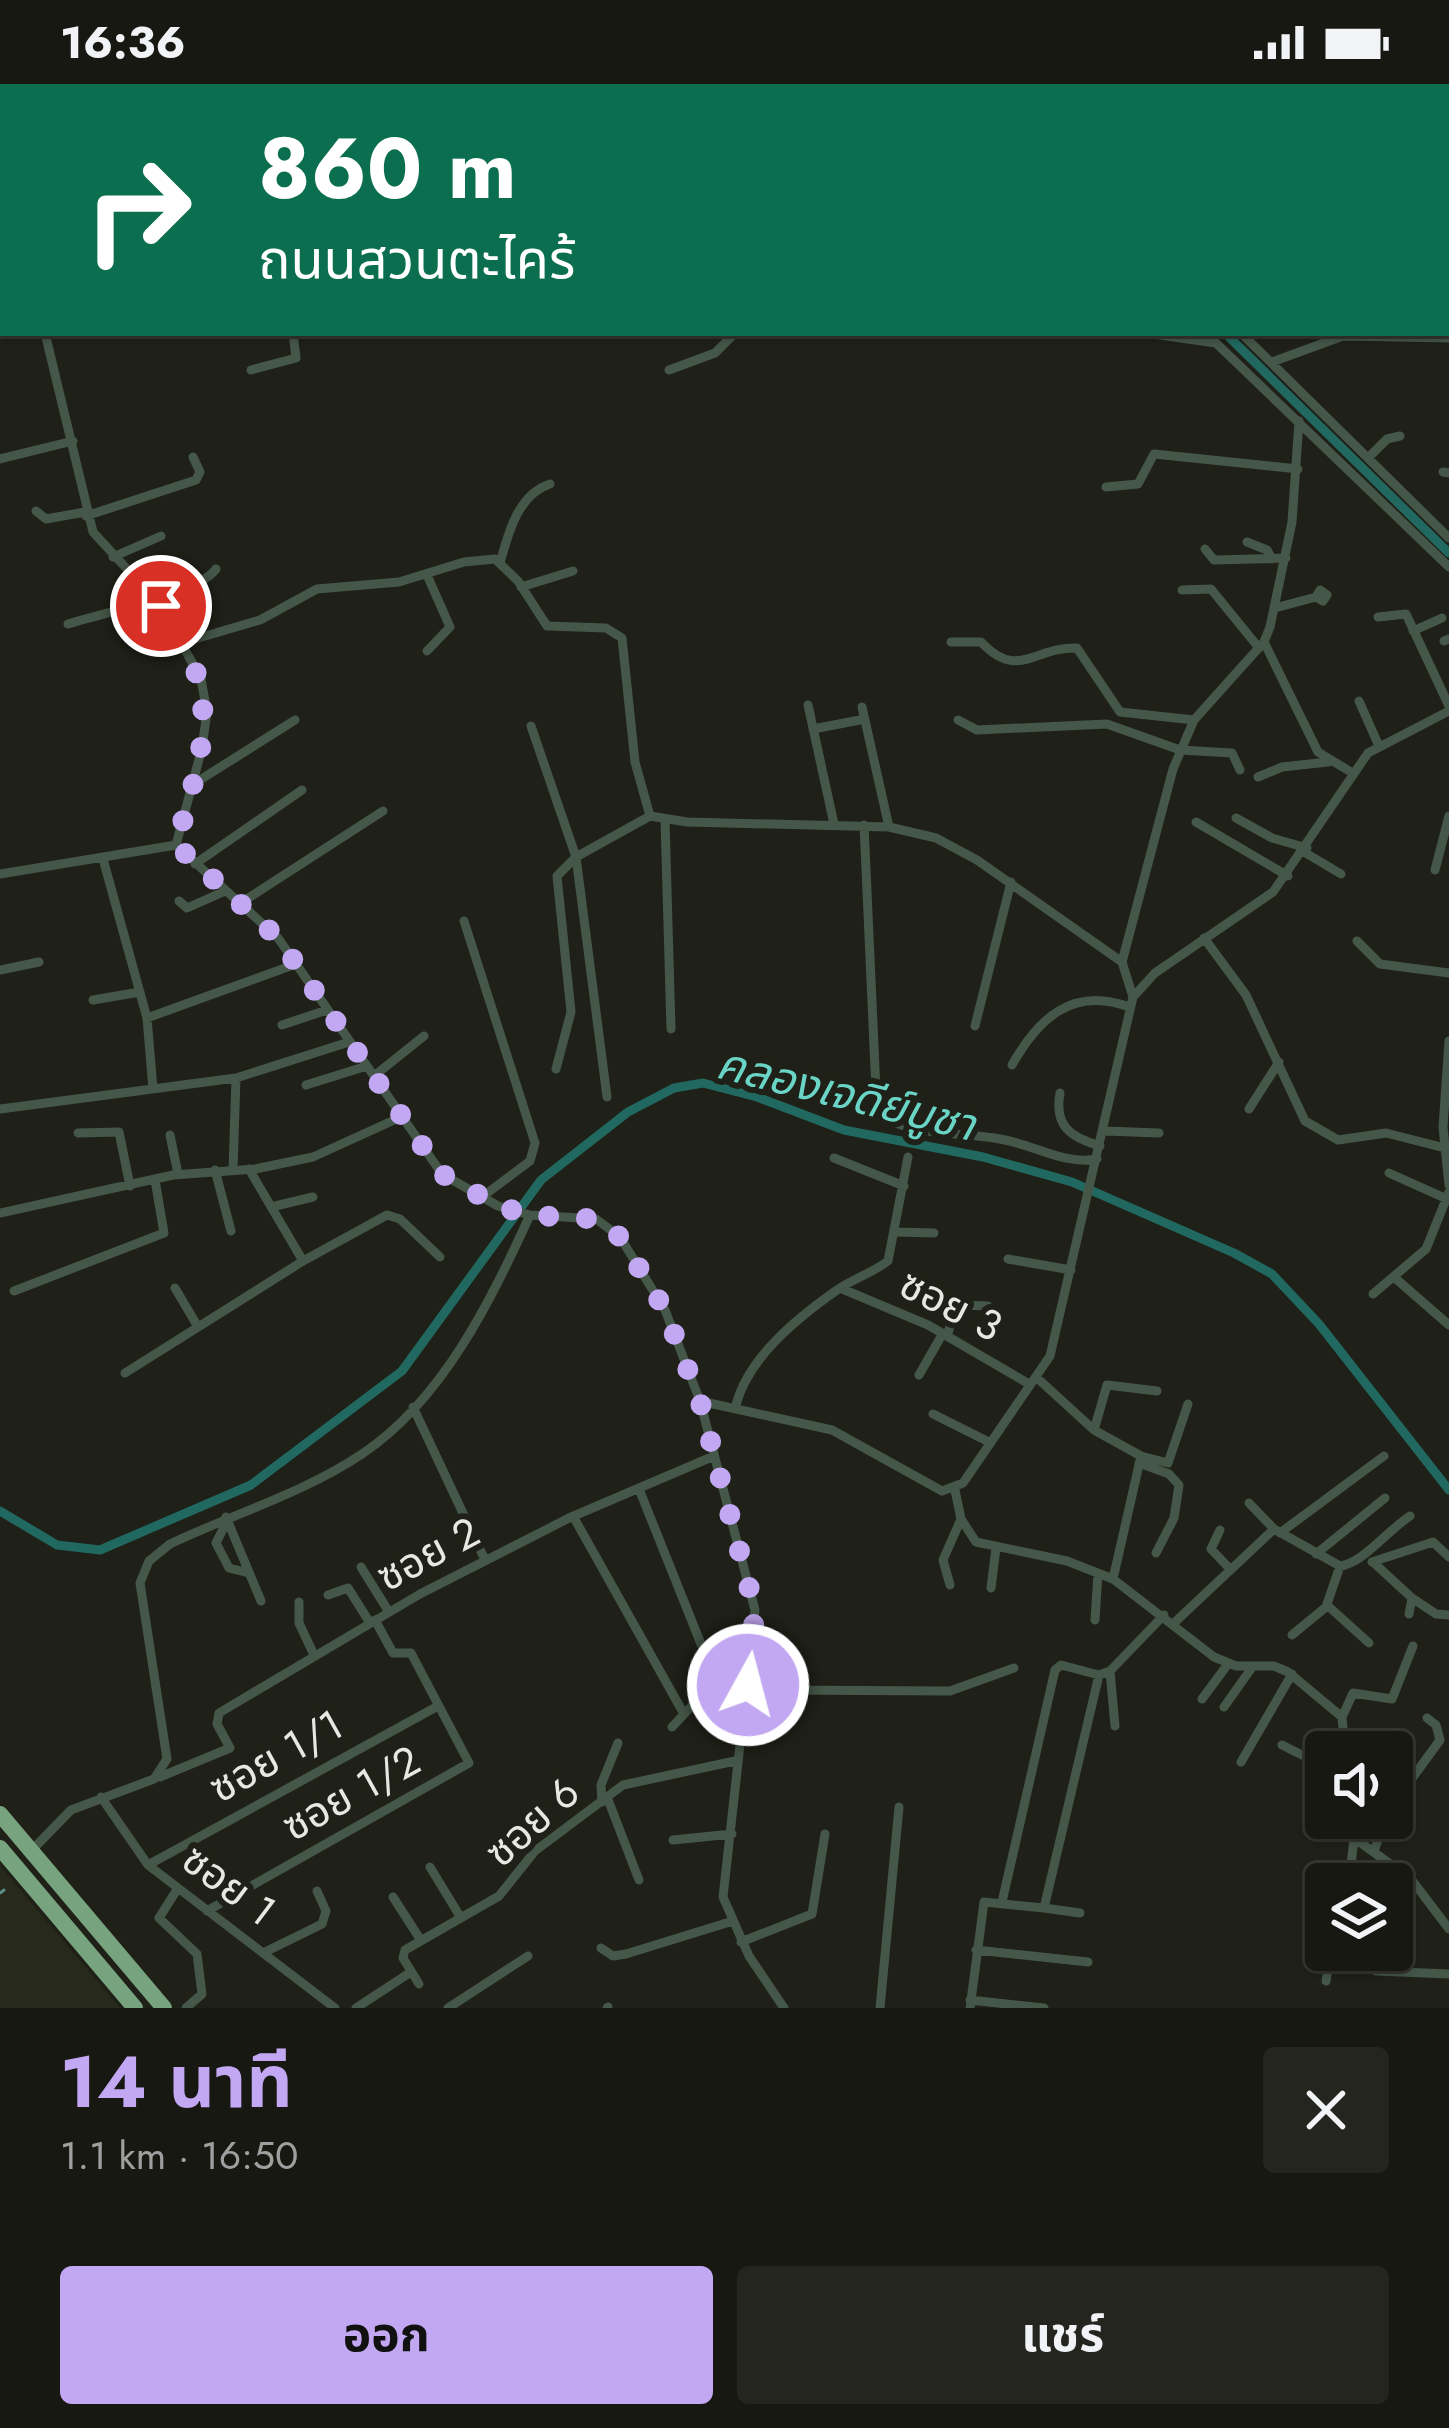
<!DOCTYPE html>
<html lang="th">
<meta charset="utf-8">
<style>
body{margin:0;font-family:Jost,"Noto Sans Thai",sans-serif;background:#24251f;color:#f1f3f6;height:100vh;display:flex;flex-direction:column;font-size:45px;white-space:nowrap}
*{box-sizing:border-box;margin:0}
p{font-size:39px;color:#9ea09f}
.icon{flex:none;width:66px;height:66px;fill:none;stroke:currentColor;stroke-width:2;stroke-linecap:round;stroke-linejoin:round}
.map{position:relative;height:1924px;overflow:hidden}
.drawer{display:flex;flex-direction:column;background:#171811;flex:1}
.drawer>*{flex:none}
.banner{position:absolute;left:0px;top:0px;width:1449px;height:252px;box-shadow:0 3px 9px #0004,0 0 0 3px #363731;background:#0b6e4f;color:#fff;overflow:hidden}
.tools{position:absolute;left:1305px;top:1647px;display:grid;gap:24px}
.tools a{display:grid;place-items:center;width:108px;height:108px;border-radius:12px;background:#171811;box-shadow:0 3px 9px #0004,0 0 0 3px #363731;font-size:60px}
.pin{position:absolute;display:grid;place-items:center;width:102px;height:102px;color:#fff;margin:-51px;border:6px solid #fff;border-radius:50%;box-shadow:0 3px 12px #0007}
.me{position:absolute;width:132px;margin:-66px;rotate:7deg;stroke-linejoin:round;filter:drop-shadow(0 0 9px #0008)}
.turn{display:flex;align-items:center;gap:42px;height:252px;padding:0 60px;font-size:54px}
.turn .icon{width:156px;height:156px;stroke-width:2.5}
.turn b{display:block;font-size:84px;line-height:102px}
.round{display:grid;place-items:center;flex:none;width:126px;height:126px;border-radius:12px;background:#24251f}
.overview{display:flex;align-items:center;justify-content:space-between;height:204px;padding:0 60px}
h1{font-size:72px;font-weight:700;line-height:90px;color:#c2a8f2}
.action{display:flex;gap:24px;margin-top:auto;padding:24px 60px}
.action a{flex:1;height:138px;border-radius:12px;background:#c2a8f2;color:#111;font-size:48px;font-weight:700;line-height:138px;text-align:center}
.action a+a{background:#24251f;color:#f1f3f6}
.status{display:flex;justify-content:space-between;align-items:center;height:84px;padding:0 60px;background:#171811;direction:ltr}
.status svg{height:33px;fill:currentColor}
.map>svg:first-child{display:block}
.built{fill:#27291a}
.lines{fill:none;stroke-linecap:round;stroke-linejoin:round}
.stream{stroke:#5c8f87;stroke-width:3}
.canal{stroke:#216960;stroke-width:9}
.street{stroke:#455748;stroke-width:9}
.highway{stroke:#78a37f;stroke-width:16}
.route{stroke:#c2a8f2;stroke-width:21;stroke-dasharray:0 37.8}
.labels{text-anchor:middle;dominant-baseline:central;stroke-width:12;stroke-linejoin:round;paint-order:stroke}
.street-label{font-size:42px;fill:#e7e8e2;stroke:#1f2017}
.water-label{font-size:45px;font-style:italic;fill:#6ad4c6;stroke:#1f2017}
</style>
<div class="status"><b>16:36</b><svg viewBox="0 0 49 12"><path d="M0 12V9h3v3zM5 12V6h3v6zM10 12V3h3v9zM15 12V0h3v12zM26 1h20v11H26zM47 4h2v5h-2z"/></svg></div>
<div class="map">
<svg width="1449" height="1924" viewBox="0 0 1449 1924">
<rect width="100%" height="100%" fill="#1f2017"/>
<path class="built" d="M0,1782l120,142h-120z"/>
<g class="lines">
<path class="stream" d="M0,1809l4,-3"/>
<path class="canal" d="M970,0l3,3
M1225,249l224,220
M0,1427l57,34 43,5 151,-65 151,-114 139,-191 87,-68 46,-24 29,-5 54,14 87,33 139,27 89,25 162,71 38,21 47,50 130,166"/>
<path class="street" d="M954,0l3,3
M986,0l3,3
M1101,0l1,3
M204,3l5,-3
M0,106l3,7
M0,206l3,-1
M45,249l48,199 68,74 40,73 6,33 -5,36 -26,97 102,93 164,236 56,32 32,9 66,4 24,18 45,73 35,91 55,209 -32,287 26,59 35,52
M1146,249l70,10 233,224
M1241,249l208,205
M1272,278l71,-26 106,2
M251,286l45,-12 -3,-25
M669,286l46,-17 20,-20
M1368,374l19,-19 13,-3
M0,375l73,-18
M1443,388l6,1
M1106,403l32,-3 16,-30 144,15
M36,427l10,8 39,-7
M86,432l110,-36 4,-8 -7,-15
M1247,458l20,8 5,9
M1205,465l9,11 72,-2
M113,473l48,-21
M500,479c8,-29 18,-69 50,-79
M521,503l52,-16
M1182,506l29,-1 48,59
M1320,506l7,5 -4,6 -7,-4z
M1275,524l41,-11
M1378,533l28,-3 43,92
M68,540c33,-11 130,-30 148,-55
M1413,547l29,-13
M1444,557l5,-2
M185,558l75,-22 57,-31 82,-7 65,-20 31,-3 23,22 29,45 59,2 16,10 13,124 15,54
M951,558h30c37,39 52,5 96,6l43,64 74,8
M1264,558l54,110 33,20
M427,567l23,-24 -23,-52
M1359,617l20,45
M808,621l26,119
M862,623l27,120
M958,636l19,10 130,-6 73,26 52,3 8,17
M531,642l45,131 31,240
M813,645l52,-10
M1258,693l24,-10 46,-5
M192,701l103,-65
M1236,734l36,20 35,10
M665,736l6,209
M1196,738l92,54
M864,741l13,288c35,25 89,18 128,27 31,6 60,25 92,19
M1304,768l37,22
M103,775l44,159 6,71
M195,780l107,-74
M1435,786l14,-54
M0,790l176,-29
M179,817l8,7 36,-16
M239,820l144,-93
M464,837l71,222 -5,18 -48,36
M1204,854l42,57 59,126 33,19 48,-7 59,15
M1357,857l23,23 69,9
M0,886l39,-8
M1133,913l-11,-35 51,-193 21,-49 70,-78 6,-15 22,-105 7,-101
M93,916l47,-8
M147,934l149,-54
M282,941l45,-15
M975,942l36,-144
M1449,957l-6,86 6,58
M1012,981c26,-46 60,-79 117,-58
M556,985l15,-57 -14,-136 19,-19 74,-41 37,6 202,5 47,11 41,22 145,102
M374,992l50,-40
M306,1001l61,-19
M1060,1009c-6,33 10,44 40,53
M0,1025l236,-31
M1249,1025l30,-47
M1105,1047l54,2
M78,1049l41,-1 11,54
M170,1051l8,39
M834,1074l70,28
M215,1086l16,61
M233,1086l3,-92 113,-36
M1389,1089l60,27
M271,1123l42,-10
M0,1129l173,-38 82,-6 58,-12 90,-41
M896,1148l38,1
M1008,1175l63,11
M303,1177l84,-46 13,4 40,38
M1395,1194l54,47
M175,1204l23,39
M840,1204l88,37 101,59
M14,1207l150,-58 -9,-53
M1373,1210l53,-45 23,-57
M947,1252l10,-31 31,1
M125,1289l178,-112 -54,-92
M919,1291l24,-42
M1036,1293l58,53 47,26 -28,123
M700,1317l132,29 110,61 21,-8 87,-127 83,-359 22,-24 118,-81 95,-139 81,-42
M736,1321c12,-47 61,-87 101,-115 16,-11 35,-17 51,-29l20,-104
M413,1323l72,153
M933,1330l56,28
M1094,1346l13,-45 50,6
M1141,1372l27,7 20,-59
M1139,1379l30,11 10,11 -5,33 -18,35
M639,1405l76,190
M955,1406l6,29 15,23 91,19 46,18 101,78 22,9h38l14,6 54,45 3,35
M1249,1419l25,26 66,37c22,-2 47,-35 70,-50
M573,1432l111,198
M226,1433l35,84
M227,1437l-11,22 13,25 20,5
M1220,1446l-9,19 19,20
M1280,1449l104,-77
M1316,1470l69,-56
M1372,1478l61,-20 16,15
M1374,1479l38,35 -3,16
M361,1483l28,45
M950,1501l-7,-25 18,-41
M991,1504l5,-40
M328,1511l20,-7 22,35
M1412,1514l24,16 13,1
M299,1518v21l15,32
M1327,1521l42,38
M1095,1536l3,-47
M1174,1539l100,-94
M1292,1551l34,-28 14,-41
M749,1601l25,5 176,1 64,-23
M1202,1615l26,-35
M1224,1623l29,-41
M1342,1633l11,-24 39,6 21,-53
M1115,1642l-5,-55 54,-56
M672,1643l60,-64 21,-5
M1282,1661l44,22
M1241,1678l51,-88
M160,1693l70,-29 -13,-24 2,-11 201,-119 149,-76 145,-62
M101,1713l47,68 187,143
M607,1713l32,83
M602,1718l-1,-17 17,-42
M1392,1722l48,-66 -4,-15 -9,-7
M1340,1734l14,20 57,41 38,50
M673,1756l59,-6
M32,1766l39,-40 83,-31 13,-20 -27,-176 9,-22 21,-17c63,-30 134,-51 192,-90 81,-54 129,-154 168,-239
M1374,1767l12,-33
M148,1781l290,-159
M430,1783l31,51
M1349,1800l5,-46
M178,1804l-19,30 38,36 5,40 -16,14
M393,1813l27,42
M1002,1818l53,-232 6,-5 38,10 11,-4
M1044,1824l36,5
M207,1827l262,-148 -58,-110h-18l-18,-33
M741,1858l71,-28 13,-80
M601,1864l12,8 13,-2 107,-33
M976,1866l112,12
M263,1869l59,-29 4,-13 -9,-20
M1376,1887l73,3
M1326,1897l4,-24 8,-7
M419,1900l-16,-26 2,-8 94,-54 36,-45 88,-66 112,-24
M970,1916l74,8
M356,1924l55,-36
M448,1924l80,-52
M607,1924l1,-1
M880,1924l19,-201
M970,1924l14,-106 60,6 55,-233"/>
<path class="highway" d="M0,1730l164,194
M0,1764l135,160"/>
</g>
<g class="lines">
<path class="route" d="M161,522c64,90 43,140 15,239l102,93 164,236 56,32 32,9 66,4 24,18 45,73 35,91 55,209 -7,75"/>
</g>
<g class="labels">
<g class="street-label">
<text transform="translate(951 1221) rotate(27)">ซอย 3</text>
<text transform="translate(428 1470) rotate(-28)">ซอย 2</text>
<text transform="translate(276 1672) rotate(-29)">ซอย 1/1</text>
<text transform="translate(351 1709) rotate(-29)">ซอย 1/2</text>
<text transform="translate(532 1738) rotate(-42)">ซอย 6</text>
<text transform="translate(229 1801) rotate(37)">ซอย 1</text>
</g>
<g class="water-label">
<text transform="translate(846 1010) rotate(14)">คลองเจดีย์บูชา</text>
</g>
</g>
</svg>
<div class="tools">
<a><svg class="icon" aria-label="sound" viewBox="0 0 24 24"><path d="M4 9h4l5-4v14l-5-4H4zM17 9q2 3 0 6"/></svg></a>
<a><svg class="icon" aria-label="layers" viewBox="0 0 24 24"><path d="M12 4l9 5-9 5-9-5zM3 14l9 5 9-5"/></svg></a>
</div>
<div class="pin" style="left:161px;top:522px;background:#d93025"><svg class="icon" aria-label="arrive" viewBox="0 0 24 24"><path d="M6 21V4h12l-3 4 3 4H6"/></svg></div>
<svg class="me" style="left:748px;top:1601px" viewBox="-20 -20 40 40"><circle r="17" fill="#c2a8f2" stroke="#fff" stroke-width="3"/><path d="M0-11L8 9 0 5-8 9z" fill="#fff"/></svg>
<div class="banner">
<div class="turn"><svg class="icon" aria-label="right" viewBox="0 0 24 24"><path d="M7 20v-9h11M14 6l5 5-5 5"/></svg><div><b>860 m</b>ถนนสวนตะไคร้</div></div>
</div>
</div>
<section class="drawer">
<div class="overview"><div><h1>14 นาที</h1><p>1.1 km · 16:50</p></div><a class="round"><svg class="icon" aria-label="close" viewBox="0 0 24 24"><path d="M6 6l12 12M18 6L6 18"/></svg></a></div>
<div class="action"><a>ออก</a><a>แชร์</a></div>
</section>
